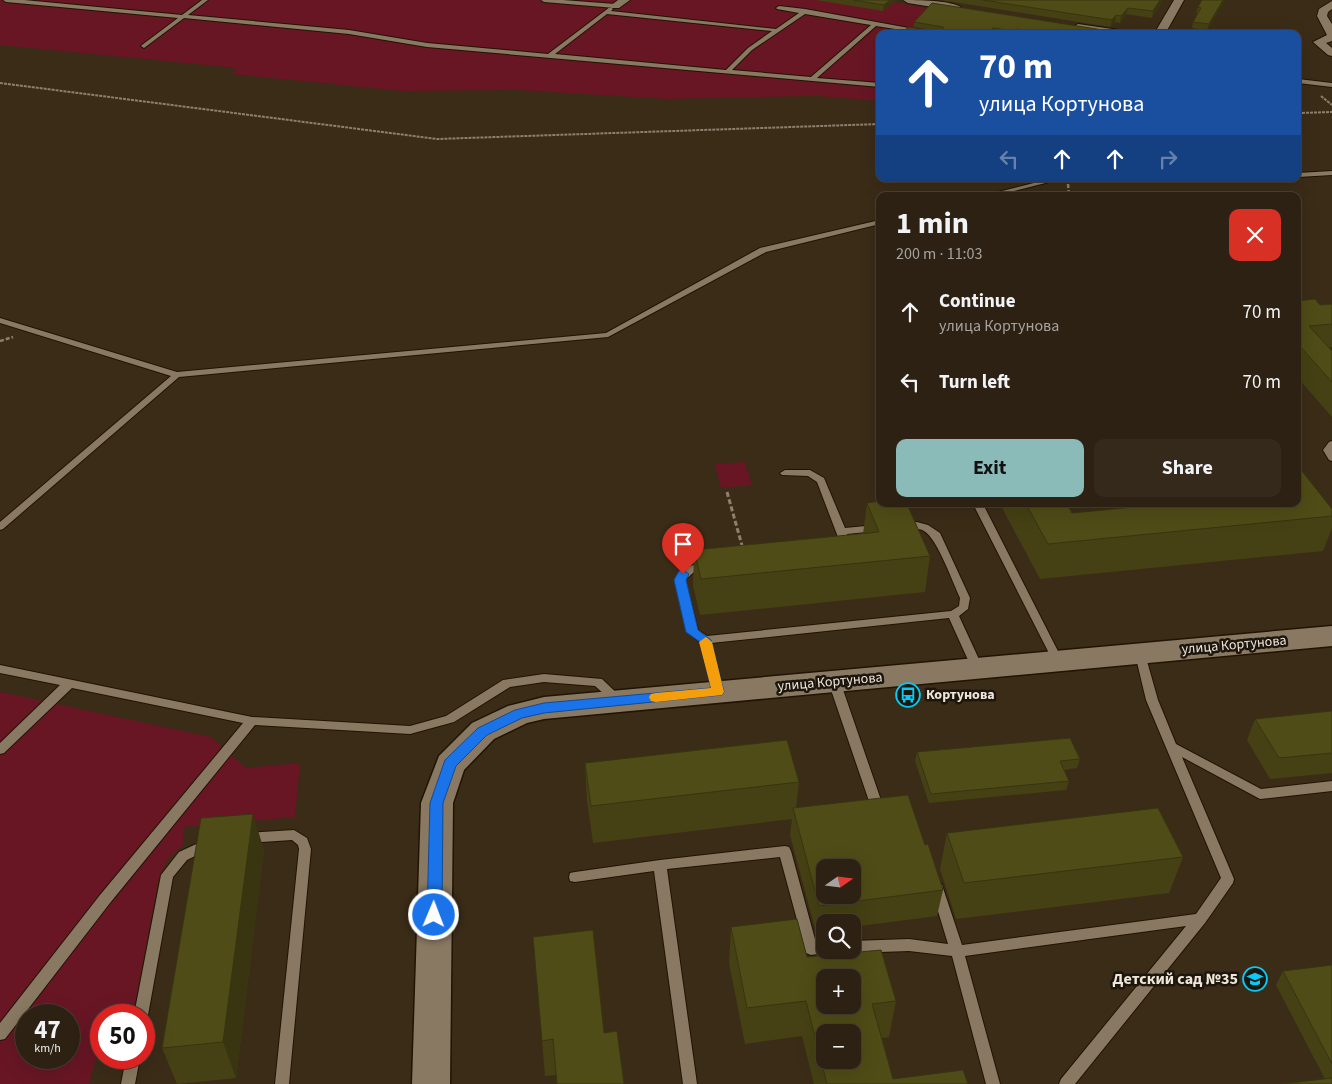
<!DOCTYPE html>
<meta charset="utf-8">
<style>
body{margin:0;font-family:"Source Sans 3",sans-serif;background:#34291b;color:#f1f3f6;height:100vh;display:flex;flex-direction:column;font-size:19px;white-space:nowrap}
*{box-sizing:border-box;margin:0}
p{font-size:16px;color:#a6a39f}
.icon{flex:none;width:28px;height:28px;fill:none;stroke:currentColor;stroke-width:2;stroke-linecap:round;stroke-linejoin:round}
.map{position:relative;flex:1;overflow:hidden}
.side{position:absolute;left:876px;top:192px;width:425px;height:315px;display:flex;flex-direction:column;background:#2c2112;border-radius:10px;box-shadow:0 5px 20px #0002,0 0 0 1px #483e32}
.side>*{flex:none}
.guide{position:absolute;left:876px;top:30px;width:425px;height:152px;border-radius:10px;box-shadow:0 5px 20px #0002,0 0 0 1px #483e32;background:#1a4fa0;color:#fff;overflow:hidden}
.needle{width:32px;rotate:76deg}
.buttons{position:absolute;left:816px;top:859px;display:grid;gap:10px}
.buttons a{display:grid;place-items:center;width:45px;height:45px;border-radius:10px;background:#2c2112;box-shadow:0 5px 20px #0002,0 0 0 1px #483e32;font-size:25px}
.speed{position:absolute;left:15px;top:1004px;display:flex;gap:10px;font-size:25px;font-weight:700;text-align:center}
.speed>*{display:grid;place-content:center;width:65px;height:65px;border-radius:50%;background:#2c2112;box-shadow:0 5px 20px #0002,0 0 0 1px #483e32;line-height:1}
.speed small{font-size:12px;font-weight:400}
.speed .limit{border:8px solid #d22;background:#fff;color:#111}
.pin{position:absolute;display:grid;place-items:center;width:42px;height:42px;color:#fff;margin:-51px -21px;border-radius:50% 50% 50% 0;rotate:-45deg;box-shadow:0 0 5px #0007}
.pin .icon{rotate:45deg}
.me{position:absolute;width:55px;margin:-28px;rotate:1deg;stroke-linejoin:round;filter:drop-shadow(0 0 4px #0008)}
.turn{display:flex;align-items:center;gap:18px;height:105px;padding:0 20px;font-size:22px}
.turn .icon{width:65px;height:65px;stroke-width:2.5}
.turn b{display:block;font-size:35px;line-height:42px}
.lanes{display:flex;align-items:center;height:48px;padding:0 20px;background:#0003;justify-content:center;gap:25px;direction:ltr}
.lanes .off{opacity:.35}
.round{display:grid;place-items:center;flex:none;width:52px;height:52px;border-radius:10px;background:#34291b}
.headline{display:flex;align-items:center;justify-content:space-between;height:85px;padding:0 20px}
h1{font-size:30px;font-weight:700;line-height:38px}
.button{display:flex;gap:10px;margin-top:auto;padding:10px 20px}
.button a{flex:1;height:58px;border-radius:10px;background:#8bbbb9;color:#111;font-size:20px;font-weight:700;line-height:58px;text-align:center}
.button a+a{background:#34291b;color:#f1f3f6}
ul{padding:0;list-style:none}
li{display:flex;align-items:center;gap:15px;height:70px;padding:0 20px}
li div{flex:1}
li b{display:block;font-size:19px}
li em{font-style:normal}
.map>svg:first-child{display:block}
.green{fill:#681624;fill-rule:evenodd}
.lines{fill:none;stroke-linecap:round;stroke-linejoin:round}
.lane-casing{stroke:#211402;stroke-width:2}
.street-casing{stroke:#211402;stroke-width:2}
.secondary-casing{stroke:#211402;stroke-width:3}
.path-far2{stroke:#8d806f;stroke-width:2;stroke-dasharray:3 1;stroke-linecap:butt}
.path-far1{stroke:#8d806f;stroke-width:2.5;stroke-dasharray:4 2;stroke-linecap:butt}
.path{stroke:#8d806f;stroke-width:3;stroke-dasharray:5 2.5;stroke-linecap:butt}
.lane{fill:#897962;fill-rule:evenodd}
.street{fill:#897962;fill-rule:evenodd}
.secondary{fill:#897962;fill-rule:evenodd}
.wall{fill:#454114}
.shaded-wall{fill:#383510}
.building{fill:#504c17;stroke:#383510;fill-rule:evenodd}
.route{fill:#1a73e8;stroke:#114b97}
.slow{fill:#f59e0b}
.labels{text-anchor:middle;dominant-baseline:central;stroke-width:5;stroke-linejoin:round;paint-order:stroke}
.street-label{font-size:14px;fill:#efe5d9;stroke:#1c160d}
.poi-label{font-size:14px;font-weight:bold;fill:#efe5d9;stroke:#1c160d;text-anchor:start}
.near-poi-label{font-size:16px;font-weight:bold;fill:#efe5d9;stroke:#1c160d;text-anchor:end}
</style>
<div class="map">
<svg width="1332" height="1084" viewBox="0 0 1332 1084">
<rect width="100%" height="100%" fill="#3b2c18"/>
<path class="green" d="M0,0h880l200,34h-200v67l-63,-5 -150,3 -149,-9 -116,1 -171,-17 6,-6 -237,-23z
M745,462l7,23 -31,3 -6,-24z
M0,692l211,45 35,31 54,-5 -5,54 -112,10v18l-15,14 -9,18 -26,138h-32v23l-12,46h-89zM26,1015h43v43h-43z"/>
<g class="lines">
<g class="lane-casing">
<path id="lane" d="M3,0h21l158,15 20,-15h6l-20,15 161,15 78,13 121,11 62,-47 3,2 -2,2 165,18 23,-16 -22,-4 -1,-1 3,-2 26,3 137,25h-15l-51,-8 -59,52 63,5v4l-453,-40 -78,-13 -165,-16 -40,30 -3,-2 1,-1 36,-27 -172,-16zM607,14l165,17 -24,17 -22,22 -171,-16zM805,14l66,11 -60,52 -79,-7 20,-20z
M541,0h22l52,4 3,2 -3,2 -71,-6z
M1298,79l34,4v4l-34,-4z
M1332,171v4l-34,2v-4z
M1050,179h11l-67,17h-12z
M880,220v4l-114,28 -158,85 -429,40 -176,152 -3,1v-8l171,-146 -171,-53v-5l177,54 429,-39 154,-85z
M1332,441v20l-3,-1 -6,-10 6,-8z
M785,470h25l14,8 21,50 31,-3 5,3 -5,3 -29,3c2,7 7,15 -2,17l-4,-1 -1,-2 1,-3 -24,-63 -9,-6 -26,-1 -2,-2z
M973,504h10l80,157 -1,3h-8l-1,-3z
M917,522l11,3 12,8 30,65 -2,11 -9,7 24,52 -2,3h-8l-24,-53 -238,25 13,49 -2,3h-8l-14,-53 -12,-10 -13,-52c6,-11 26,-23 37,-13l-1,2 -17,3 -9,8 13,50 9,6 244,-25 8,-5 1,-8c-7,-15 -23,-60 -36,-67 -8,-5 -19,1 -26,-5l5,-3z
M1140,650l4,1 1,3 13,46 18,44 85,45 71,-8v10l-72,8 -78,-42 52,122 -1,4 -28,40 -130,161h-16l2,-5 125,-153 -221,30 35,128h-14l-34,-128 -43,-5 -57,2 -5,-3h5v-9l57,-2 39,5 -17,-56 1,-4 5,-1 5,1 1,4 19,57 234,-31 25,-36 -75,-178 -11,-46 1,-3z
M0,665l252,52 158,9 36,-10 57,-36 41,-6 58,5 22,21 -2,3h-8l-19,-17 -51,-4 -34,5 -56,35 -44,12 -155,-9 -145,178 -105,136 -5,1v-17l100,-128 143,-172 -171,-35 -68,65 -4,1v-11l60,-58 -60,-12z
M834,677l4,1 2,3 42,122 3,2 2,3 -2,3 -4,2 -8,-3 -2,-3 -43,-126 2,-3z
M294,830l13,8 4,11 -22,235h-14l24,-235 -1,-4 -6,-5 -44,3 -4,-1 -2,-4 2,-4 4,-1z
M207,839l4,1 2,4 -2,4 -24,12 -14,17 -25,138 -4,5v-5h-10l27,-140 18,-23z
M785,846l4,1 2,4 25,92 9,-1v8h6l-1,2 -19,3 -5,-2 -26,-96 -113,12 30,215h-14l-29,-213 -79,11 -5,-1 -1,-4 1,-4 5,-1 85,-12z
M126,1058h14l-5,26h-14z"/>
</g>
<g class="street-casing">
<path id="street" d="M618,0h12l-11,8h-8l-1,-2z
M903,0c14,0 49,0 59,8l-5,3 -49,-8z
M1174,0h10l-19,34h-11z
M1332,1v8l-4,3 -1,4 5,8v17l-6,2 6,5v8l-4,-1 -15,-13 14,-7 -10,-19 2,-7z
M1078,24l48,7 5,3h-29l-28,-5 -1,-2z"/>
</g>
<g class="secondary-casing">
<path id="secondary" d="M1332,626v20l-788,73 -17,4 -33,16 -30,31 -11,33 -3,281h-38l9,-281 18,-47 33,-33 36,-17 36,-9z"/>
</g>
<path class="path-far2" d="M0,83l437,56 443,-15
M1321,96l11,9
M1298,113l34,-1"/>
<path class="path-far1" d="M1068,184l1,12
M0,341l13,-4"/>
<path class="path" d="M727,492l16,57"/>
<use href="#lane" class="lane"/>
<use href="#street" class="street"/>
<use href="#secondary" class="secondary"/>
</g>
<path class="wall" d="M816,0h81l-14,11z
M941,0h222l-11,18 -26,-4 -6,9 -5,-1 -5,5z
M1202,0h23l-18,30 -15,-2 1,-6 5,-9h-2l2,-6z
M914,22l189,8v4h-198l1,-5 26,1 -18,-3z
M1298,301l22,4 12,-1v43h-3l3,4v66l-34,-39z
M867,503l63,53 -5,36 -225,23 -7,-29 1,-36 169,-16z
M1000,504h67l5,9 260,-4v19l-9,23 -283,28z
M1332,711v62l-62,6 -23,-39 8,-21z
M917,752l163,7 -3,9 -13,2 5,11 -3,9 -137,13 -14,-42z
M585,763l214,19 -3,26 129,37 18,45 -6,26 -85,11v-5h-27v9l-9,1 -26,-97 2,-16 -199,24 -6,-43z
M947,833l236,24 -14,36 -213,26 -16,-50z
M264,850l-28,228 -59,6 -15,-36z
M731,927l76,30 89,44 -7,36 -7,1 11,41 75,5h-154l-12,-48 -57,8 -16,-81z
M1332,965v119l-7,-5 -49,-94 7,-14z
M604,1033l-48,42 -11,1 -3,-35z"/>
<path class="shaded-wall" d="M890,0h7l-14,11 1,-6z
M1160,0h3l-11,18 1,-7z
M1223,0h2l-18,30 2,-6z
M1128,8l-2,6 -6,9 1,-7z
M1116,15l-1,7 -5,5 2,-7z
M993,28l-1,6h-5z
M253,814l11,36 -28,228 -13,-36z"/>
<path class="building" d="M853,0h37l-6,5z
M983,0h177l-7,11 -25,-3 -7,8 -5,-1 -4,5z
M1202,0h21l-14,24 -16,-2 8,-14 -3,-1z
M932,3l171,27 -3,4h-54l-30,-5 -2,2 -21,-3 -6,6h-52l-29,-5 2,-2 20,3h16l-1,-3 -29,-5z
M1315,299l5,6 12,-1v20l-23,2 23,25v31l-34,-38v-43z
M1298,466l34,43v7l-284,28 -22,-40h41l5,9 93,-9h133z
M880,501v3h27l23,52 -229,23 -7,-29 185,-18 -12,-29z
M1332,711v42l-53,5 -24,-39z
M1070,738l10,21 -20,2 9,20 -138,13 -14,-42z
M787,740l12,42 -208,24 -6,-43z
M908,795l17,50 3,-1 15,46 -124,16 -26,-98zM825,868h27v27h-27z
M1158,808l25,49 -219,26 -17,-50z
M253,814l-30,228 -61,6 39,-230z
M797,919l10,38 74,-7 15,51 -24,3 21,75 70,-9 5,14h-141l-21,-83 -59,7 -16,-81zM825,978h27v27h-27zM825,1032h27v28h-27z
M593,930l11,103 13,-2 7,53h-67l-4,-45 -11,2 -9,-104z
M1332,965v99l-49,-93z
M1332,1078v6h-50z"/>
<path class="route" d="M683,570l6,4 -3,6 12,50 13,10 13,52 -2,3 -178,18 -22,5 -35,17 -31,31 -13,37 -1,112 -2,5 -6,1 -5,-1 -2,-5 3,-112 15,-43 33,-32 37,-18 29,-7 167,-15 -11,-46 -14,-10 -12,-52 5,-9z"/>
<path class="slow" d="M706,637l6,5 12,50 -2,3 -66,7 -5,-1 -2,-4 2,-3 5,-1 55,-5 -12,-46z"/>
<defs>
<g id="bus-ring" transform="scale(1.25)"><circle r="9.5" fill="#1c160d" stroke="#06cbf9" stroke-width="1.5"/><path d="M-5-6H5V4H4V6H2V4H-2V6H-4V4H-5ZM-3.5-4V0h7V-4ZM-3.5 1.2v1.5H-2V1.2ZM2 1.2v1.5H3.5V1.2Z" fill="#06cbf9"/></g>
<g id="school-ring" transform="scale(1.25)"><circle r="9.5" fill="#1c160d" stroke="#06cbf9" stroke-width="1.5"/><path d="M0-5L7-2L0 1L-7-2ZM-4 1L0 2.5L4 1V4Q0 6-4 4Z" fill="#06cbf9"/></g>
</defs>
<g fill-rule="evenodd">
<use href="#bus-ring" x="908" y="695"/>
<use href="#school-ring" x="1255" y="979"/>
</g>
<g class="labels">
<g class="street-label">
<text transform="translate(1234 645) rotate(-5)">улица Кортунова</text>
<text transform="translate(830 682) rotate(-5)">улица Кортунова</text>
</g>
<g class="poi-label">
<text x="926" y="695">Кортунова</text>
</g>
<g class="near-poi-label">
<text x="1238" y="979">Детский сад №35</text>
</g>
</g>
</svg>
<div class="buttons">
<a><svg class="needle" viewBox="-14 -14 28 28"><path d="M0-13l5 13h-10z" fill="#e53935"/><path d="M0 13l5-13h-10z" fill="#a6a39f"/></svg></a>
<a><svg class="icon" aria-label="search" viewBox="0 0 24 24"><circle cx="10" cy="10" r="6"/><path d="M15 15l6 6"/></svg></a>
<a>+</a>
<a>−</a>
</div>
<div class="speed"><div>47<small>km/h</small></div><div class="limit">50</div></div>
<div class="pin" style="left:683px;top:574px;background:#d93025"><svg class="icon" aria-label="arrive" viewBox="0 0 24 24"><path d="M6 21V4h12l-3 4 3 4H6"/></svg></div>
<svg class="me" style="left:434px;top:915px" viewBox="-20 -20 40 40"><circle r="17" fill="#1a73e8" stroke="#fff" stroke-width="3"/><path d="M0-11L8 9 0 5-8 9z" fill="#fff"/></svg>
<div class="guide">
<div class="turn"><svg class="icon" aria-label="ahead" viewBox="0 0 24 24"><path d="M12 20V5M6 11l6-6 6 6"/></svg><div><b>70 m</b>улица Кортунова</div></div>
<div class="lanes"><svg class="icon off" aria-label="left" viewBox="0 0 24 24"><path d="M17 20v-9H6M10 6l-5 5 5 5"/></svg><svg class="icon" aria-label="ahead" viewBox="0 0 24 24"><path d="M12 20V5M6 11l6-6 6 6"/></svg><svg class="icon" aria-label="ahead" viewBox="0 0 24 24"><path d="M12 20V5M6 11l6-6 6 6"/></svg><svg class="icon off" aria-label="right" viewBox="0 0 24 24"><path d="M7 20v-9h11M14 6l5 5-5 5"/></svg></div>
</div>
<section class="side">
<div class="headline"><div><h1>1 min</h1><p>200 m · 11:03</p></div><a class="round" style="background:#d93025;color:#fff"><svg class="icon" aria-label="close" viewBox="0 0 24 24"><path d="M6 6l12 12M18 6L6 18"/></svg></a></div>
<ul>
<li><svg class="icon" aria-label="ahead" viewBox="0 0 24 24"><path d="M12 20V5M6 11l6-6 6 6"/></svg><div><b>Continue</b><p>улица Кортунова</p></div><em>70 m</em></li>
<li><svg class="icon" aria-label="left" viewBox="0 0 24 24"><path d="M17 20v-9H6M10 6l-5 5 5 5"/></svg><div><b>Turn left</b></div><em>70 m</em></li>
</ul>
<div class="button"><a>Exit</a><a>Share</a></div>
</section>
</div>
